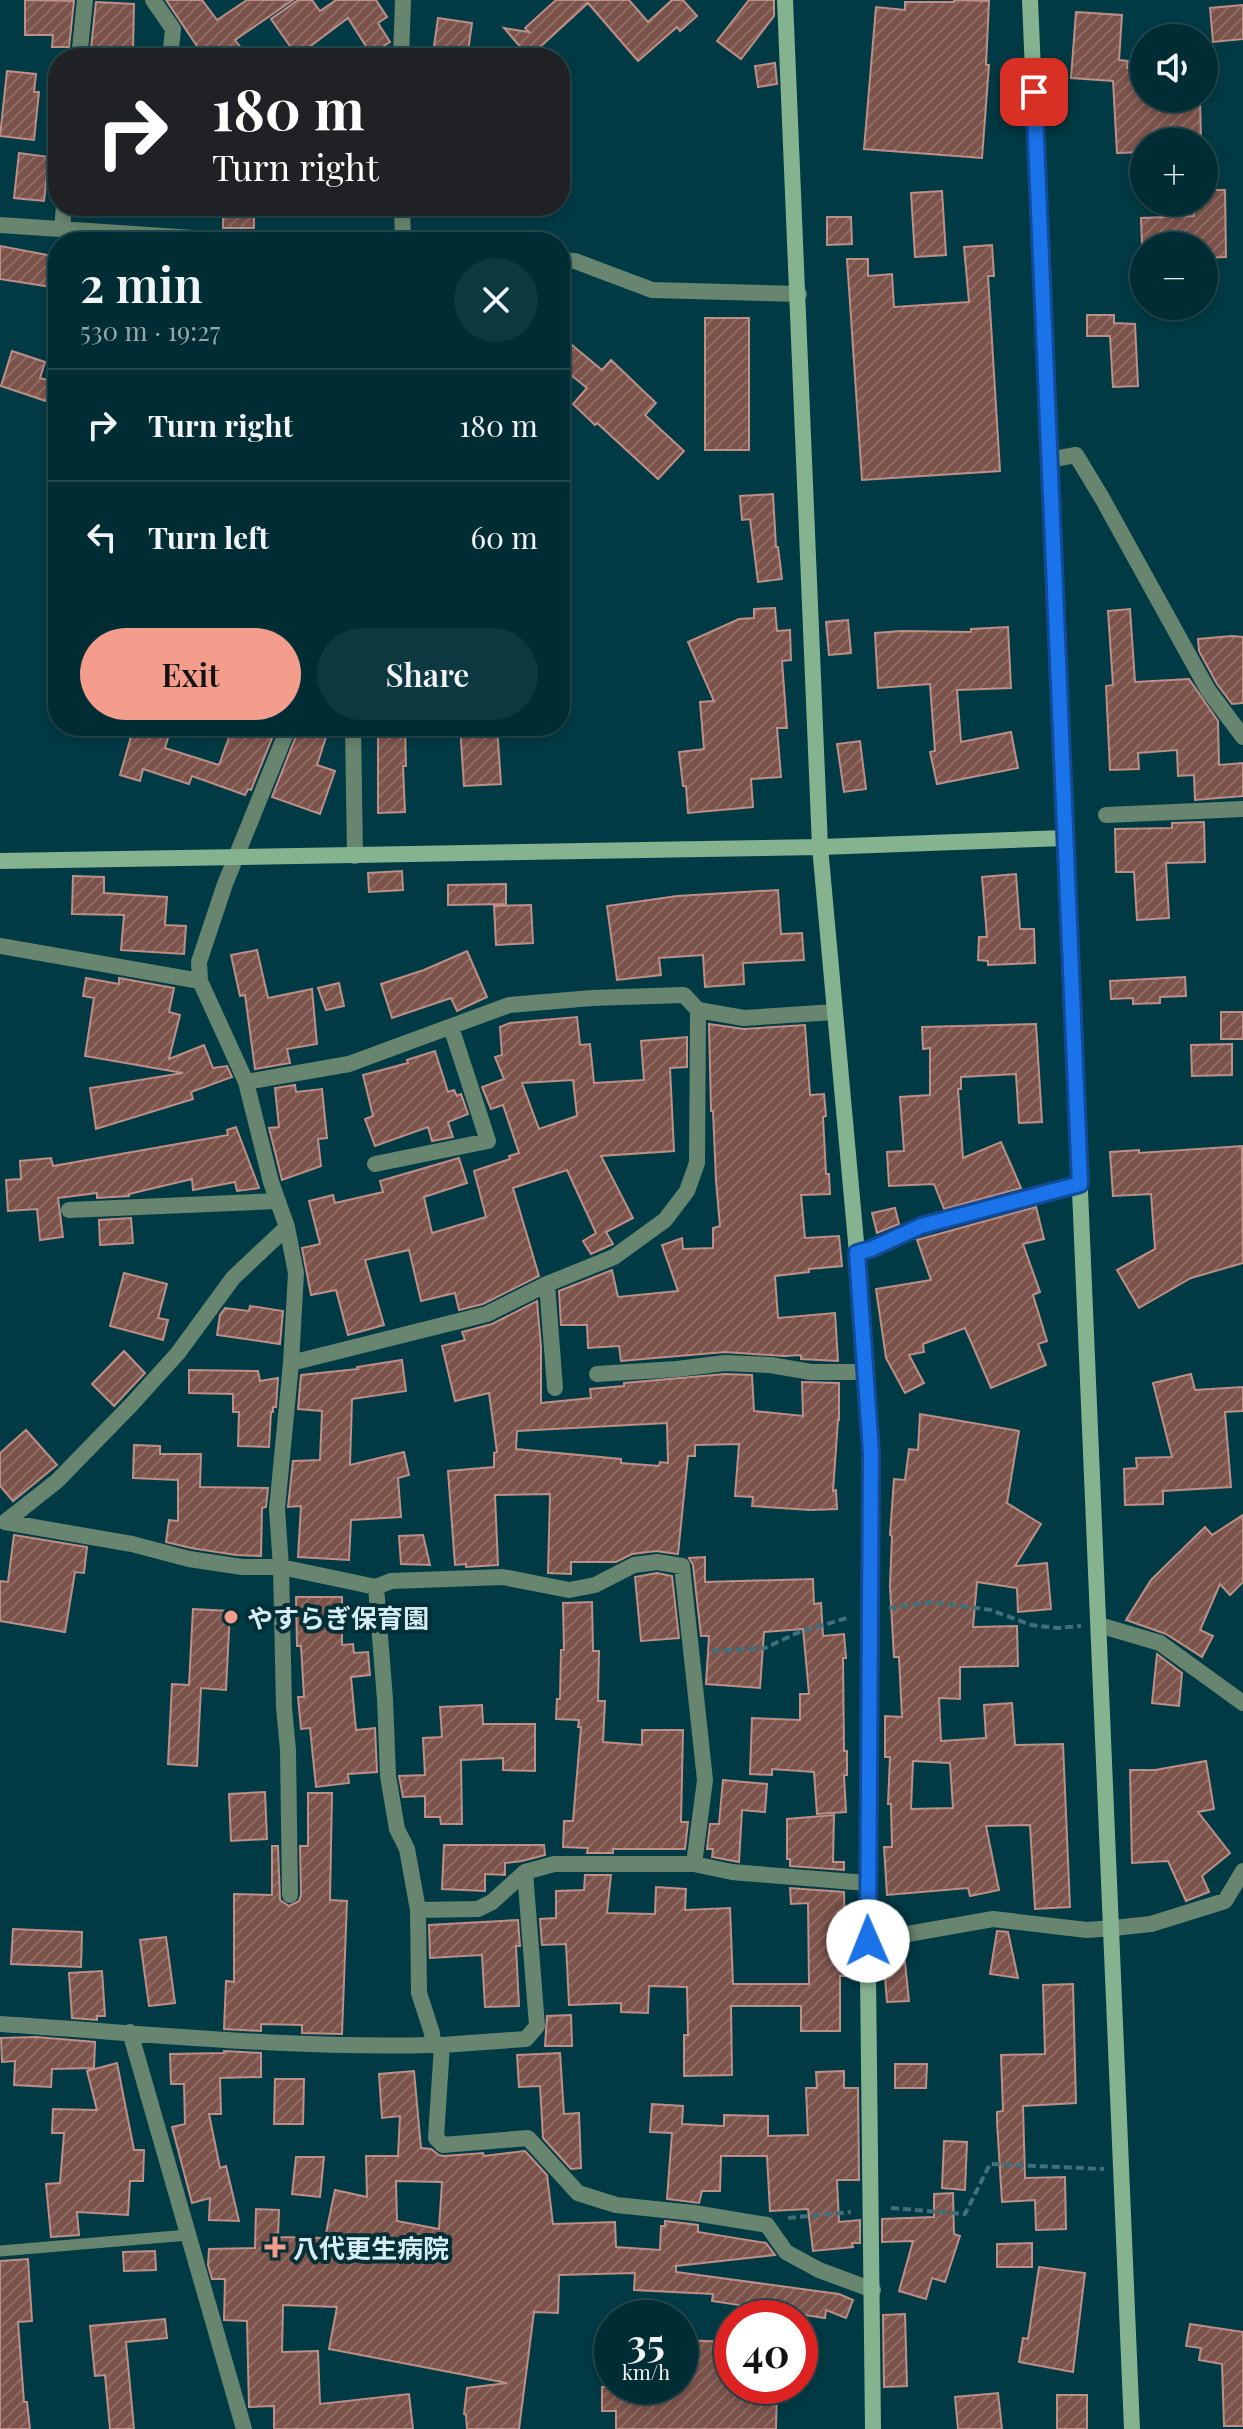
<!DOCTYPE html>
<meta charset="utf-8">
<style>
body{margin:0;font-family:"Playfair Display","Noto Sans JP",serif;background:#0e383f;color:#f1f3f6;height:100vh;display:flex;flex-direction:column;font-size:30px;white-space:nowrap}
*{box-sizing:border-box;margin:0}
p{font-size:26px;color:#95a7ac}
.icon{flex:none;width:44px;height:44px;fill:none;stroke:currentColor;stroke-width:2;stroke-linecap:round;stroke-linejoin:round}
.map{position:relative;flex:1;overflow:hidden}
.drawer{position:absolute;left:48px;top:232px;width:522px;height:504px;display:flex;flex-direction:column;background:#002c33;border-radius:32px;box-shadow:0 4px 12px #0003,0 0 0 2px #22484e}
.drawer>*{flex:none}
.banner{position:absolute;left:48px;top:48px;width:522px;height:168px;border-radius:32px;box-shadow:0 4px 12px #0003,0 0 0 2px #22484e;background:#202124;color:#fff;overflow:hidden}
.buttons{position:absolute;left:1130px;top:24px;display:grid;gap:16px}
.buttons a{display:grid;place-items:center;width:88px;height:88px;border-radius:50%;background:#002c33;box-shadow:0 4px 12px #0003,0 0 0 2px #22484e;font-size:40px}
.speed{position:absolute;left:594px;top:2300px;display:flex;gap:16px;font-size:40px;font-weight:700;text-align:center}
.speed>*{display:grid;place-content:center;width:104px;height:104px;border-radius:50%;background:#002c33;box-shadow:0 4px 12px #0003,0 0 0 2px #22484e;line-height:1}
.speed small{font-size:20px;font-weight:400}
.speed .limit{border:12px solid #d22;background:#fff;color:#111}
.pin{position:absolute;display:grid;place-items:center;width:68px;height:68px;color:#fff;margin:-34px;border-radius:16px;box-shadow:0 4px 12px #0006}
.me{position:absolute;width:88px;margin:-44px;rotate:359deg;stroke-linejoin:round;filter:drop-shadow(0 0 6px #0008)}
.turn{display:flex;align-items:center;gap:28px;height:168px;padding:0 32px;font-size:36px}
.turn .icon{width:104px;height:104px;stroke-width:2.5}
.turn b{display:block;font-size:56px;line-height:68px}
.round{display:grid;place-items:center;flex:none;width:84px;height:84px;border-radius:42px;background:#0e383f}
.headline{display:flex;align-items:center;justify-content:space-between;height:136px;padding:0 32px}
h1{font-size:48px;font-weight:600;line-height:60px}
.action{display:flex;gap:16px;margin-top:auto;padding:16px 32px}
.action a{flex:1;height:92px;border-radius:48px;background:#f49d8c;color:#111;font-size:32px;font-weight:600;line-height:92px;text-align:center}
.action a+a{background:#0e383f;color:#f1f3f6}
ul{padding:0;list-style:none}
li{display:flex;align-items:center;gap:24px;height:112px;padding:0 32px;border-top:2px solid #22484e}
li div{flex:1}
li b{display:block;font-size:30px}
li em{font-style:normal}
.map>svg:first-child{display:block}
.building{fill:url(#building-hatch);stroke:#bd8f86;stroke-width:2;fill-rule:evenodd}
.lines{fill:none;stroke-linecap:round;stroke-linejoin:round}
.path{stroke:#407079;stroke-width:4;stroke-dasharray:8 4;stroke-linecap:butt}
.lane{stroke:#68856f;stroke-width:11}
.street{stroke:#68856f;stroke-width:16}
.secondary{stroke:#85b390;stroke-width:16}
.route-casing{stroke:#114b97;stroke-width:20}
.route{stroke:#1a73e8;stroke-width:14}
.poi-dot{fill:#f49d8c;stroke:#042f36;stroke-width:3}
.labels{text-anchor:middle;dominant-baseline:central;stroke-width:8;stroke-linejoin:round;paint-order:stroke}
.poi-label{font-size:26px;font-weight:bold;fill:#d4eef4;stroke:#042f36;text-anchor:start}
</style>
<div class="map">
<svg width="1243" height="2429" viewBox="0 0 1243 2429">
<defs>
<pattern id="building-hatch" width="6" height="6" patternUnits="userSpaceOnUse" patternTransform="scale(2)"><rect width="6" height="6" fill="#7c534b"/><path d="M-1 1l2-2M0 6l6-6M5 7l2-2" fill="none" stroke="#8e6c66"/></pattern>
</defs>
<rect width="100%" height="100%" fill="#003a44"/>
<path class="building" d="M25,0l49,1 -5,46h-17l1,-12h-28z
M166,0h36l15,20 30,-20h46l-58,40 14,18h-44z
M298,0h14l8,11 16,-11h40l11,17 -9,6 12,19 -19,12 -23,-36 -51,38 -26,-37z
M556,0h73l19,22 24,-22h11l14,16 -17,15 -3,-4 -39,34 -50,-58 -59,54 -25,-29 25,4 -4,-4z
M749,0h25v16l-33,43 -24,-18z
M954,0l35,1 -3,64h3l-7,93 -118,-9 12,-142 29,3v-8h49z
M96,2l38,2 -1,46 -42,-2z
M1243,5v34l-30,3 -3,-34z
M1076,12l46,3 -3,45 9,1 -1,7 17,-1v31h56l1,44h-57v10l-27,1 -4,-72 -42,-3z
M438,18l34,5 -5,35 -34,-5z
M775,63l2,21 -19,3 -3,-21z
M7,71l29,3 -2,18h5l-5,48 -34,-4z
M19,153l30,4 -5,44 -30,-3z
M1204,190h21l1,67 -22,1v-12h-62l-1,-28 53,-2 -1,-10h11z
M942,191l4,64 -31,2 -4,-64z
M223,206h31v22h-31z
M827,217h24l1,27 -25,1z
M992,245l2,31h-6l12,195 -138,9 -15,-221h21v17l24,-2 2,33 75,-5 -5,-55z
M0,246l58,11v31l-58,-9z
M1087,315h27v8l21,1 3,62 -25,1 -3,-51h-23z
M705,318h44v132h-44z
M560,335l42,35 9,-10 45,43 -11,12 39,36 -26,28 -61,-56 -2,2 -22,-21 14,-16 -27,-22z
M12,351l33,11 -5,16 18,5v22l-57,-19z
M773,494l3,53h2l4,32 -24,3 -8,-63 -8,1 -2,-24z
M775,608l2,23 13,-1 1,30 -9,1 5,67h-10l4,49 -30,2 2,28 -65,6 -2,-27h-3l-4,-34 25,-3 -4,-47 14,-1 -26,-59 51,-23 15,-1v-9z
M1130,609l5,73 54,-3 29,42 1,44 24,-2v33l-48,4 -1,-25 -16,1 -1,-26 -39,3 1,16 -29,1 -4,-84 7,-1 -5,-74z
M848,620l3,33 -22,2 -3,-33z
M1008,627l3,61 -54,2 4,52 50,-10 7,36 -81,16 -7,-32 5,-1 -5,-67 -52,4 -3,-55 27,-2 69,1v-3z
M1232,636l11,1v66l-11,1 -15,-20 -18,-33 -1,-12z
M134,726h20l16,5 -5,17 54,17 14,-39h44l-26,64 -3,-1 -3,6 -53,-19 -3,8 -46,-15 -3,12 -20,-6z
M300,726h11l17,5 -11,34 18,6 -15,43 -48,-17z
M378,726h27l1,40h-3l2,46 -27,1z
M460,726h37l4,58 -37,2z
M860,741l6,48 -22,3 -7,-48z
M1204,822l1,40 -39,1 3,55 -32,2 -3,-48h-18l-1,-43 57,-1v-5z
M402,871l1,19 -34,2 -1,-19z
M1016,874l4,55h14l1,34 -47,2v-4l-10,-1 1,-23h8l-5,-60z
M73,876l31,1v16l63,4 -2,28 21,1 -2,28 -63,-4 3,-35 -52,-1z
M506,884v20l-58,1v-20z
M778,890l3,44 21,-1 2,27 -61,3 1,21 -39,3 -2,-32 -44,3 2,17 -44,5 -10,-74 70,-10z
M531,905l2,38 -37,2 -2,-39z
M257,950l11,48 44,-9 5,55 -30,5 3,14 -35,6 -10,-74 -5,1 -9,-41z
M467,951l20,46 -30,14 -6,-13 -59,20 -11,-34 43,-14z
M1185,977l1,19 -26,1v6l-27,1v-6l-22,1 -1,-18z
M86,978l33,6v-6l55,10 -5,24 11,3 -11,44 35,-14 9,23 14,-2 5,11 -41,15 2,7 -97,30 -6,-41 93,-15 -98,-17 9,-58 -11,-2z
M339,983l5,23 -18,4 -8,-22z
M1221,1012h22v27h-22z
M577,1017l3,28 10,-1 4,39 50,-3 -3,-39 46,-4v30l-17,1 4,83 -73,5 32,62 -27,14 7,12 -22,10 -8,-13 13,-8 -29,-63 -54,18 26,88 -56,28 -24,6 -4,-17 -34,8 -12,-51 -44,10 19,65 -36,10 -12,-45 -25,5 -9,-47 18,-4 -11,-43 24,-6 2,8 48,-11 -3,-11 79,-23 8,25 -43,14 8,36 54,-16 -12,-46 36,-12 -1,-3 10,-3 -16,-48 -12,4 -9,-22 22,-8 -9,-22 7,-2 -2,-28 10,-4zM573,1080l4,36 -38,13 -17,-46z
M709,1024l35,5 61,-4 5,70 14,-1 2,22 -3,1 3,57h3l1,20 -29,1 4,43 34,-2 3,30 -33,3v3l-34,4 3,42 57,-5 3,48 -37,-2v-4l-17,1 -59,-4 -104,9 -2,-15 -31,2 -1,-23h-26l-2,-34 53,-21 6,27 60,-6 -16,-46 20,-7 1,11 30,-1v-20l7,-2 -4,-45 -3,-70h-2z
M1036,1024l6,98 -23,1 -3,-49 -55,3v12h-3l5,69 38,-16 20,46 -77,21 -10,-25 -45,2 -2,-34 17,-1 -4,-54 30,-2v-47l-7,1 -1,-22z
M1232,1044v31l-40,1 -1,-31z
M435,1051l13,41 6,-2 3,6 4,-2 7,20 -20,8 5,15 -21,4 -4,-14 -53,19 -10,-27 8,-3 -10,-41 45,-12 -1,-3z
M295,1085l1,7 26,-3 5,49 -9,1 3,27 -39,14 -13,-52 10,-1 -4,-39z
M236,1127l23,61 -22,3 -2,-9 -42,8 -1,-11 -63,15v2l-32,2v-5l-39,5 5,39 -23,3 -3,-31 -29,2 -2,-31 15,-1 -1,-18 31,-3 2,8 175,-31 -1,-5z
M1242,1146l1,117 -52,15 -52,30 -22,-38 38,-21 -4,-55 -38,2 -3,-44 29,-2v3z
M1036,1207l8,32 -21,5 17,48 -7,3 14,46 -9,3 8,21 -55,23 -26,-60 -42,16 1,8 -15,3 15,28 -19,10 -19,-35 -10,-69 55,-9 -14,-40z
M895,1208l4,16 -22,9 -5,-20z
M131,1218l2,25 -33,2 -1,-25z
M124,1273l43,11 -9,34 10,2 -5,20 -53,-14z
M537,1301l4,46v56l50,-5 -1,-9 34,-3v-3l101,-9 27,1 2,36 49,5 -1,-34 37,1v37h-1l-5,71 3,-1 1,19 -27,1 -58,-4 1,-9 -18,-1 4,-52 -44,1v11h-7l-10,98 -22,-3 -24,3 -16,8h-45v12l-23,-1 2,-79 -55,1 3,70 -32,2v-3l-11,1 -7,-94 46,-4v-14l3,-1 -8,-59 -34,8 -13,-55 23,-6 -3,-8 30,-8zM667,1423l1,40 -8,-1 -1,4 -38,-3v-4l-105,-10 1,-18z
M250,1306l33,5 -3,33 -63,-9 3,-20 5,-7 24,3z
M124,1351l21,22 -31,33 -22,-22z
M402,1360l4,31 -54,8 -2,66 54,-13 5,23 -11,3 3,39 -50,3 -2,40 -51,-3 3,-51 -13,1 5,-46 27,-1 2,-49 -24,-2 3,-34 57,-6 -1,-2z
M189,1370l69,1 2,10 18,-3 -2,29h-3v5h-2l-2,35 -31,-1 1,-34h-6v-18l-44,-1z
M1191,1374l4,16 48,-3v24l-18,1 6,75 -68,4v13l-38,1 -1,-36 13,-1 -1,-10 36,-1 -19,-74z
M920,1414l99,17 -12,72 34,21 -26,42 32,-3 4,46 -33,3 -1,-24 -40,-6 -4,45 44,-1 1,40 -58,1v32l-21,-1 2,43 45,-3 -2,-33 28,-2 3,42 48,-1 7,163 -35,2 -5,-84 -44,1 13,64 -29,6 -2,-8 -81,7 -3,-48h8l-1,-43h-3l2,-47h-5v-41l17,1 -3,-60h-5l-4,-71 2,-50 -2,-1 4,-56 11,1 4,-31 9,1zM913,1761l37,2 3,45 -42,1z
M26,1430l31,35 -44,36 -13,-15v-33z
M134,1445l26,1v8h41l-1,33 68,1 -2,19 -4,1 -1,48 -25,-1 -45,-7 -25,-6 3,-22 9,1v-41l-45,-2z
M1243,1515v67l-13,13 -10,-11 -20,46 13,6 -11,21 -36,-23 -40,-14 25,-40 54,-53 7,8z
M14,1535l73,12 -3,26 -9,-1 -10,60 -65,-11v-40l8,1z
M423,1535l7,30 -29,-1 -2,-28z
M705,1557v25l108,-3 1,25 7,-1 2,33 21,-2 2,24h-3l1,93h3v24h-3l2,37 -29,2 -3,-42 -42,-3v6l-22,-1 2,-56 48,2v-26h9l-6,-65 -39,3 -4,56 -54,-4 3,-48h-8l-8,-71 -4,-7z
M657,1573l15,3 7,62 -38,3 -6,-64z
M296,1597h46v48l11,-1 1,9 14,-1 2,23 -19,2 5,53 19,-2 2,44 -29,2 1,9 -33,4 -6,-59 -9,1 -3,-32h6l-3,-51h-4z
M592,1602l1,49h6l-1,50h7l-2,41 39,3v-15h41l-2,92h7l-3,27h-72v4h-26l1,-5 -25,-1 1,-26h9l8,-94h-3l1,-7 -23,-1 1,-20h3l1,-49h3l-1,-47z
M193,1609l37,2 -4,79 -25,-2 -4,78 -29,-2 4,-80 17,1z
M1157,1654l25,19 -3,33 -27,-3z
M482,1705l1,19h52v47l-32,-1v-12l-42,2 1,64h-21l-1,-7h-15v-21l-22,1 -4,-21 26,-1 -2,-37 19,-1 -2,-30z
M1206,1761l8,48 -16,3 32,41 -28,23 7,16 -23,9 -18,-40 -36,2 -2,-93h25z
M723,1780l44,4 -2,28 -23,-2 -3,52 -27,-5 1,-8h-6l3,-25h9z
M265,1792l2,47 -36,2 -2,-47z
M308,1793h24l-2,107 17,1 -5,133 -40,-1v-8l-41,-1v7l-37,-2 2,-48 8,1v-88l38,1v-49h6l2,54 9,6 10,-5 2,-6 -1,-49h8z
M834,1815l-1,47h11v8l-54,-4v-7h-3v-40z
M444,1845h100l1,10 -23,6 -17,2v12l-20,-1v17l-43,-2z
M585,1875h26l-4,38 48,1 1,-27 30,2 -1,21 45,-2 3,76h76l-1,-81 -17,1 -1,-16 54,4 2,84h-6v55h-39v-25h-70l1,69 -48,1v-41h4l-1,-48 -38,-1 -1,27 -27,-1v-9l-52,2 -3,-61 -24,1 -2,-26 16,-1v-27l28,-1z
M518,1920l2,26h-4l3,60 -34,1 -3,-52 -52,3 -1,-33z
M13,1929l69,3 -1,35 -70,-3z
M997,1931l11,1 10,46 -28,-4z
M166,1937l9,66 -26,3 -9,-66z
M904,1953l5,48 -22,1 -4,-48z
M102,1971l3,45h-8v4l-25,-2 -3,-45z
M1073,1984l3,119 -53,3 2,72 40,-1 1,52 -30,1 -1,-30 -33,2 -5,-80v-10l6,-1 -2,-56 44,-1 -2,-69z
M571,2015l1,31h-27l2,-30z
M36,2037l59,5 -1,26 -42,1 -1,18 -37,-2 1,-24 -13,1 -1,-24z
M224,2051l37,2v24l-41,1 1,36h-12l11,54 6,-2 13,55 -30,-1 1,-22 -18,5 -20,-76 13,-3 -1,-40h-13l-1,-30 54,-1z
M560,2053l4,61 15,-1 2,55 -10,1 -28,-31 -3,-52 -21,1 -2,-32z
M117,2063l17,87h10l-1,31h-13l-2,34 -51,-3 2,23 -28,2 -5,-53 14,-1 4,-50h-12l1,-24 44,1 -10,-39z
M895,2064h32l-1,24h-31z
M414,2071l7,77 10,1 8,6 5,1 39,-3 1,3 41,-5 22,24 6,49 62,-2 1,25 44,3 1,-24h4v-5l33,4v7l68,11 9,12 -99,11v6l163,22 14,6 -7,18 -20,-8 -1,8 -113,-17 1,-7 -79,-4 1,-17 -76,2 -1,38 -24,-1 -15,117h-52l-1,-14 -2,-1 3,-26 40,-5 -178,-34 8,-42 -54,-2 -1,47 36,-1 2,53 89,-10 4,35h-139v-23l-25,1 -2,-86 -23,-1 1,-41h-13l-4,-14 1,-16 46,-1 1,-39 23,1 -1,27 47,1 10,-48 32,7 -1,-41h32l2,-40 -18,2 -3,-44zM396,2181l46,1 -3,47 -42,-8z
M844,2071v17h14l1,92h-22l2,42 21,-2v23h-8l1,4 -40,4 -5,-42 -38,2 -3,-55h-46l-1,35h-18l-3,12 -32,-4 5,-66 -22,-1 2,-28 31,2 -1,18 42,2v-11l44,1v20l40,-1 -2,-47h11l-1,-16z
M275,2079h29l-1,45h-29z
M944,2141l23,1 -2,48 -23,-2z
M296,2157h28l-4,40 -28,-3z
M953,2193l1,41 6,2 -15,46 -13,-4 -6,21 -27,-8 14,-50 -31,1v-23l52,-2v-23z
M1032,2243v24h-35v-23z
M155,2251l1,19 -32,1 -1,-19z
M28,2259l4,62 -14,1 6,80h3l3,27h-30v-168z
M1039,2267l46,6 -12,99 -54,-10 4,-24 5,1z
M905,2314l2,72 -23,1 -1,-72z
M165,2319l2,19 -41,4 8,87h-24l-5,-54 -10,1 -5,-50z
M1190,2324l53,8v94h-19l-2,-62 -23,-4 2,-12 -15,-2z
M680,2340l52,2v44h45l-1,43h-160v-18h-14v-24l78,-1z
M998,2393l4,36h-44l-3,-32z
M1057,2395h30v34h-30z"/>
<g class="lines">
<path class="path" d="M889,1608l43,-6 59,8 40,15 26,3 24,-2
M712,1651l53,-3 32,-15 53,-16
M891,2208l74,6 25,-50 114,5
M788,2218l63,-6"/>
<path class="lane" d="M0,2251l188,-16"/>
<path class="street" d="M153,0l20,29 -3,29
M79,58l6,-58
M401,58l2,-58
M402,206l1,36
M0,225l253,17
M62,229l2,-23
M560,260l15,1 77,29 147,4
M1048,460l28,-5 26,43 106,192 35,47
M289,726l-64,158 -26,78 1,19 46,101 25,100 16,45 9,46 -5,90 -14,146 4,58 3,140 4,43 2,145
M353,726l2,130
M1106,815l137,-6
M0,946l200,35
M246,1082l103,-18 160,-59 83,-7 92,-3 14,15
M375,1164l113,-23 -37,-114
M69,1210l208,-9
M287,1227l-54,51 -55,75 -46,51 -75,77 -52,41 127,22 57,15 53,8h39l95,20 15,-6 112,-4 66,13 26,-5 39,-20 23,-3 25,4 23,214 -11,84
M857,1253l14,-4 50,-23 159,-42
M547,1284l8,104
M291,1363l196,-49 60,-30 67,-27 51,-37 22,-29 10,-28 1,-153 46,8 91,-6
M597,1374l80,-5 48,-6 45,2 41,7h56
M376,1587l9,112 3,77 9,53 10,20 11,61 1,83 13,40 1,12h9l-6,93 7,7 85,-7 50,55 38,12 78,8 73,12 19,27 33,18 54,20
M1099,1625l61,18 83,60
M418,1910l60,-1 14,-7 33,-30 29,-8h140l38,8 135,11
M868,1941l125,-22 94,11 26,-2 38,-4 74,-23 18,-30
M0,2024c144,9 289,25 433,21
M130,2032l114,397
M442,2045l84,-6 11,-13 -12,-154"/>
<path class="secondary" d="M785,0l35,847 37,406 14,200 -4,430 6,546
M1030,0l102,2429
M0,861l820,-14 244,-9"/>
</g>
<g class="lines">
<g class="route-casing">
<path id="route" d="M868,1941l3,-488 -14,-200 14,-4 50,-23 159,-42 -46,-1092"/>
</g>
<use href="#route" class="route"/>
</g>
<g class="poi-dot">
<circle cx="231" cy="1617" r="8"/>
<path d="M271 2235h8v8h8v8h-8v8h-8v-8h-8v-8h8z"/>
</g>
<g class="labels">
<g class="poi-label">
<text x="247" y="1617">やすらぎ保育園</text>
<text x="293" y="2247">八代更生病院</text>
</g>
</g>
</svg>
<div class="buttons">
<a><svg class="icon" aria-label="sound" viewBox="0 0 24 24"><path d="M4 9h4l5-4v14l-5-4H4zM17 9q2 3 0 6"/></svg></a>
<a>+</a>
<a>−</a>
</div>
<div class="speed"><div>35<small>km/h</small></div><div class="limit">40</div></div>
<div class="pin" style="left:1034px;top:92px;background:#d93025"><svg class="icon" aria-label="arrive" viewBox="0 0 24 24"><path d="M6 21V4h12l-3 4 3 4H6"/></svg></div>
<svg class="me" style="left:868px;top:1941px" viewBox="-20 -20 40 40"><circle r="19" fill="#fff"/><path d="M0-13L10 11 0 6-10 11z" fill="#1a73e8"/></svg>
<div class="banner">
<div class="turn"><svg class="icon" aria-label="right" viewBox="0 0 24 24"><path d="M7 20v-9h11M14 6l5 5-5 5"/></svg><div><b>180 m</b>Turn right</div></div>
</div>
<section class="drawer">
<div class="headline"><div><h1>2 min</h1><p>530 m · 19:27</p></div><a class="round"><svg class="icon" aria-label="close" viewBox="0 0 24 24"><path d="M6 6l12 12M18 6L6 18"/></svg></a></div>
<ul>
<li><svg class="icon" aria-label="right" viewBox="0 0 24 24"><path d="M7 20v-9h11M14 6l5 5-5 5"/></svg><div><b>Turn right</b></div><em>180 m</em></li>
<li><svg class="icon" aria-label="left" viewBox="0 0 24 24"><path d="M17 20v-9H6M10 6l-5 5 5 5"/></svg><div><b>Turn left</b></div><em>60 m</em></li>
</ul>
<div class="action"><a>Exit</a><a>Share</a></div>
</section>
</div>
